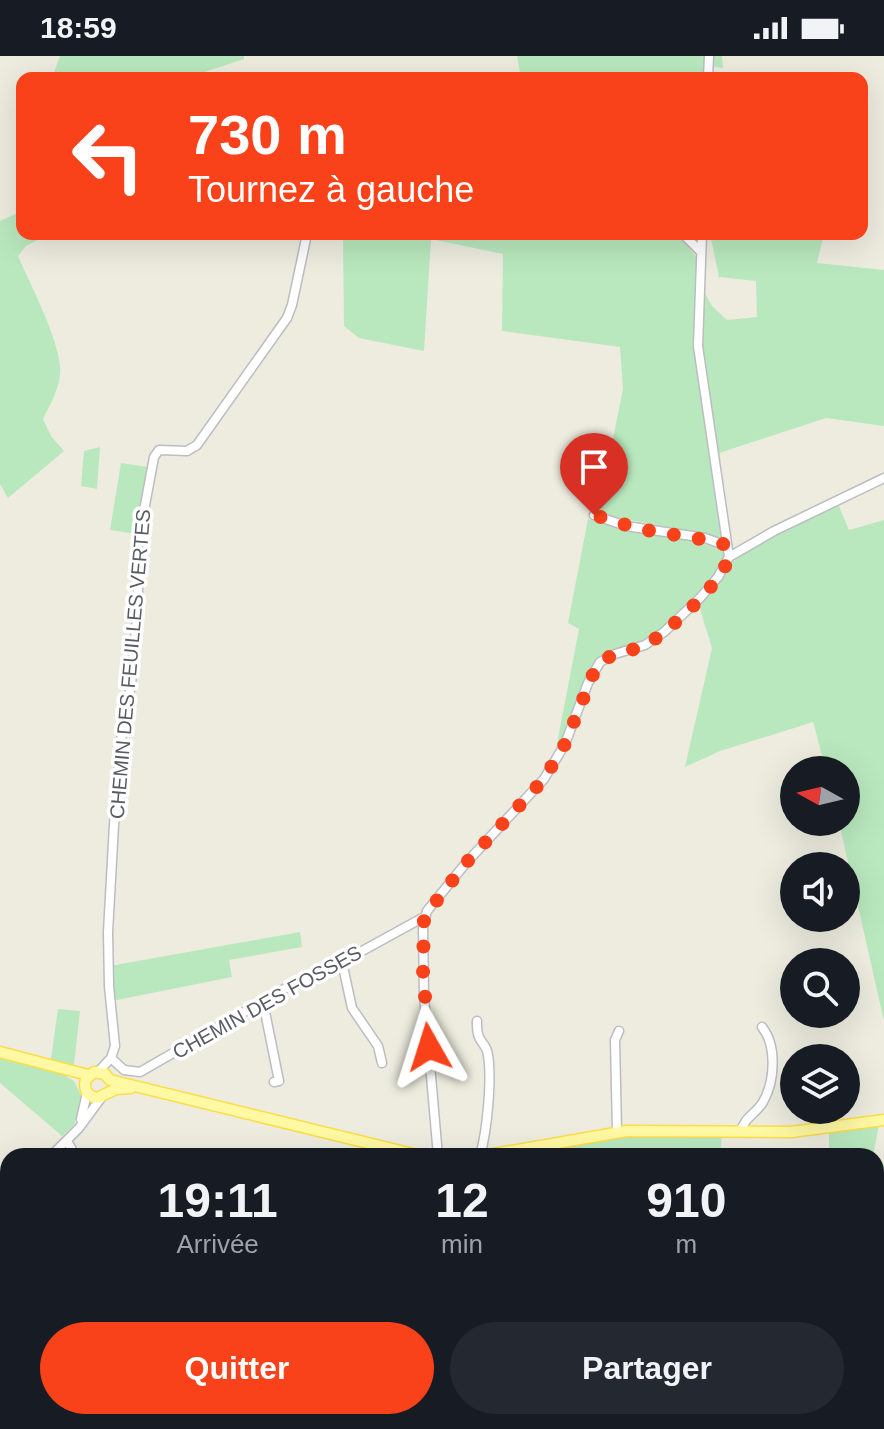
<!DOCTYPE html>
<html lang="fr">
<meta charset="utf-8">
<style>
body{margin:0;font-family:Helvetica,sans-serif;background:#242831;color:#f1f3f6;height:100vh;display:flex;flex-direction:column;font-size:30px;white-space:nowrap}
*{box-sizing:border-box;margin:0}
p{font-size:26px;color:#9ea1a6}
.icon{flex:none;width:44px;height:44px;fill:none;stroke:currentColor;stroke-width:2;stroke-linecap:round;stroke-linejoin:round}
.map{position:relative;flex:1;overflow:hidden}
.panel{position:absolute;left:0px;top:1092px;width:884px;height:282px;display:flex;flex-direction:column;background:#171b24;border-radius:24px 24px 0 0;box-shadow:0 8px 32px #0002}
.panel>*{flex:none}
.hud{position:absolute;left:16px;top:16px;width:852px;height:168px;border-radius:16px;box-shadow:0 8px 32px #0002;background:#f9411a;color:#fff;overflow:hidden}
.needle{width:52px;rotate:278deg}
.fabs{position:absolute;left:780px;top:700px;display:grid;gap:16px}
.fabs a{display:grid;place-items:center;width:80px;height:80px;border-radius:50%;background:#171b24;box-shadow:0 8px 32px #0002;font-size:40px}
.pin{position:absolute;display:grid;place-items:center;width:68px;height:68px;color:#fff;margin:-82px -34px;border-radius:50% 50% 50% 0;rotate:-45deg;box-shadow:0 0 8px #0007}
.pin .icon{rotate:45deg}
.me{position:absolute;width:88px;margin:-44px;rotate:354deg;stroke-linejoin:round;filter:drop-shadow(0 0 6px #0008)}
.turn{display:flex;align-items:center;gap:28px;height:168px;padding:0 40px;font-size:36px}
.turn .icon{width:104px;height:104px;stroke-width:2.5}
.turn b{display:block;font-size:56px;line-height:68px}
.eta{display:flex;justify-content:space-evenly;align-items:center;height:136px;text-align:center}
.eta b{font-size:48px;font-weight:800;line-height:56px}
.primary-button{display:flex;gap:16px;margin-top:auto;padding:16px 40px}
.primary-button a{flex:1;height:92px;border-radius:48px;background:#f9411a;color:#fff;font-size:32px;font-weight:800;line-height:92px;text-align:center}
.primary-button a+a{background:#242831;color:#f1f3f6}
.status{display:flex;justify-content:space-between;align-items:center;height:56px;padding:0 40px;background:#171b24;direction:ltr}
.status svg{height:22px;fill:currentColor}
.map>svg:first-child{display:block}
.green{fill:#b9e8be}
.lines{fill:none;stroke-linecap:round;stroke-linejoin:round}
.stream{stroke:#9ecbff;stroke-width:2}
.minor-casing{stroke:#bbbdc3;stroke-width:11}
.major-casing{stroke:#fedd48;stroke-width:13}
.minor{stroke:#fff;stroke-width:8}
.major{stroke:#fff9a3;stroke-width:10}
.route{stroke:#f9411a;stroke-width:14;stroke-dasharray:0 25.2}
.labels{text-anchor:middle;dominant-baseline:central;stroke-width:7;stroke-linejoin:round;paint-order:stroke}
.street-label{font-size:20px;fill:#595c62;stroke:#fff}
</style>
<div class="status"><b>18:59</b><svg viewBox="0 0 49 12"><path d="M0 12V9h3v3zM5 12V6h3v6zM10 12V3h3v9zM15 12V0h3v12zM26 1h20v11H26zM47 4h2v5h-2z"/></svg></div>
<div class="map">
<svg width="884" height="1373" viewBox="0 0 884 1373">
<rect width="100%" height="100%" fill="#edecdf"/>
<path class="green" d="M60,0h184v3l-58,19h-134z
M517,0h205l1,12 -8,-1 -3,-6 -7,1 -1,16 -59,-3 -1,3h-123z
M22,155v23h27l-23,12 -8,10c13,30 39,79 42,110 2,19 -9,37 -17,53l8,17 13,15 -56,47 -8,-14v-263z
M343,178h335l18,23 -2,90 27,193 -31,-9 -88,-16 -3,-8 24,-118 -3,-42 -118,-16 1,-77 -72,-15 -7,112 -65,-13 -15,-12z
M710,178h108l5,4 -6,25 67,7v156l-58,-8 -110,36 -16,-111 4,-51 8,14 15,14 30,-3 -1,-36 -37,-4z
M100,391l-3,42 -16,-3 3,-35z
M121,407l27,4 -12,67 -26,-4z
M838,448l11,26 35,-10v501l-45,-199h7v-52h-20l-13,-48 -93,29 -35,16 27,-119 -13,-42 33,-44 39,-26z
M588,463l33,10 77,13 24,8 3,9c-14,24 -55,73 -81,84 -19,8 -35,7 -50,22l-40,94 25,-130 -11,-6z
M300,876l2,15 -73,13 3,17 -120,24 -2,-35z
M58,953l22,2 -6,54 -23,-6z
M0,1001l57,14 17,10 9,18 -9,26 -12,11 -62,-53z
M879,1069l-6,31h-44v-24z
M632,1079l90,1 -2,20h-201l30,-9z
M876,1106l8,2v265h-341l-1,-7h334z
M173,1366h360l1,7h-372z"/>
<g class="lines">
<path class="stream" d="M684,1373l1,-7"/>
<g class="minor-casing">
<path id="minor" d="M708,22l1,-22
M683,178l18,18
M702,178l-4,112 31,211
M594,459l32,11 79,12 22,8
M342,906l10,46 26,38 4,17
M263,946l16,79 -5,1
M477,965c-1,24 9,19 11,34 4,26 -1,76 -8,101
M111,1002l13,12 16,2 146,-84 56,-26 82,-45
M98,1016l13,-14 4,-12 -6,-60 -1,-54 6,-107 7,-85 10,-55 7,-79v-63l16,-86 5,-7 28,1 10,-6 90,-127 5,-13 15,-71
M81,1063l6,-26
M617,1076l-2,-92 4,-9
M741,1076c3,-15 15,-18 22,-30 12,-21 14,-56 -1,-75
M67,1085l7,12 5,3
M51,1100l28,-28 22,-30
M438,1100l-14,-160 -1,-70 4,-15 39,-48 78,-84 21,-35 23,-61 12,-21 15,-8 30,-9 19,-13 36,-34 18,-21 11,-20 45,-26 110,-53
M0,1134l8,-5
M1,1175v9l7,27
M0,1241l8,-2
M0,1294l8,23
M25,1366l3,7
M96,1373l15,-7"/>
</g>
<g class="major-casing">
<path id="major" d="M0,996l88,23
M110,1024l311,76
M110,1024l-5,-6 -11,-2 -8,7c-3,10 1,17 11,19l19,-9 15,-1
M482,1100l145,-25 164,1 93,-12"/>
</g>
<use href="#minor" class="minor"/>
<use href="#major" class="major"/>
</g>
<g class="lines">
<path class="route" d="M429,991l-6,-76 1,-54 42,-54 78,-84 21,-35 31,-77c14,-16 34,-14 51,-23 19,-10 78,-64 81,-86 1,-2 -1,-10 -1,-12l-8,-4 -80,-13 -45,-14"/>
</g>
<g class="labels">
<g class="street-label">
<text transform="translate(130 608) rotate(-85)">CHEMIN DES FEUILLES VERTES</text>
<text transform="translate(267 946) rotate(-29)">CHEMIN DES FOSSES</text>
</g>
</g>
</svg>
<div class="fabs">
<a><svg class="needle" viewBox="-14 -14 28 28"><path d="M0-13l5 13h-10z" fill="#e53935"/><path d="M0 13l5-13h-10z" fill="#9ea1a6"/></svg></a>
<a><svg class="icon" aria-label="sound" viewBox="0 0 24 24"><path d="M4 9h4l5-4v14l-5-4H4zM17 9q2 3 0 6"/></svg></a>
<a><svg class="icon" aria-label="search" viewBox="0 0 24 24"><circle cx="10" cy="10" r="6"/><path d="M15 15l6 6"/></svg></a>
<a><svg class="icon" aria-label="layers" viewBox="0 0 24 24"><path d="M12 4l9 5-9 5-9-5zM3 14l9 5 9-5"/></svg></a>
</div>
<div class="pin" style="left:594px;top:459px;background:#d93025"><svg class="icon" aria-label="arrive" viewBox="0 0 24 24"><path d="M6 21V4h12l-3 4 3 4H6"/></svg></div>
<svg class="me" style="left:429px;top:991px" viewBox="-20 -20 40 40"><path d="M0-17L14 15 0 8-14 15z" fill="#f9411a" stroke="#fff" stroke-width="4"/></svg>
<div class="hud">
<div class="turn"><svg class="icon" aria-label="left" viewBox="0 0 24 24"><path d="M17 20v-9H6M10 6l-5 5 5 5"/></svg><div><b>730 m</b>Tournez à gauche</div></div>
</div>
<section class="panel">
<div class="eta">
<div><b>19:11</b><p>Arrivée</p></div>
<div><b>12</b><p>min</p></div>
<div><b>910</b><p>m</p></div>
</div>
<div class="primary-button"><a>Quitter</a><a>Partager</a></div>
</section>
</div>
